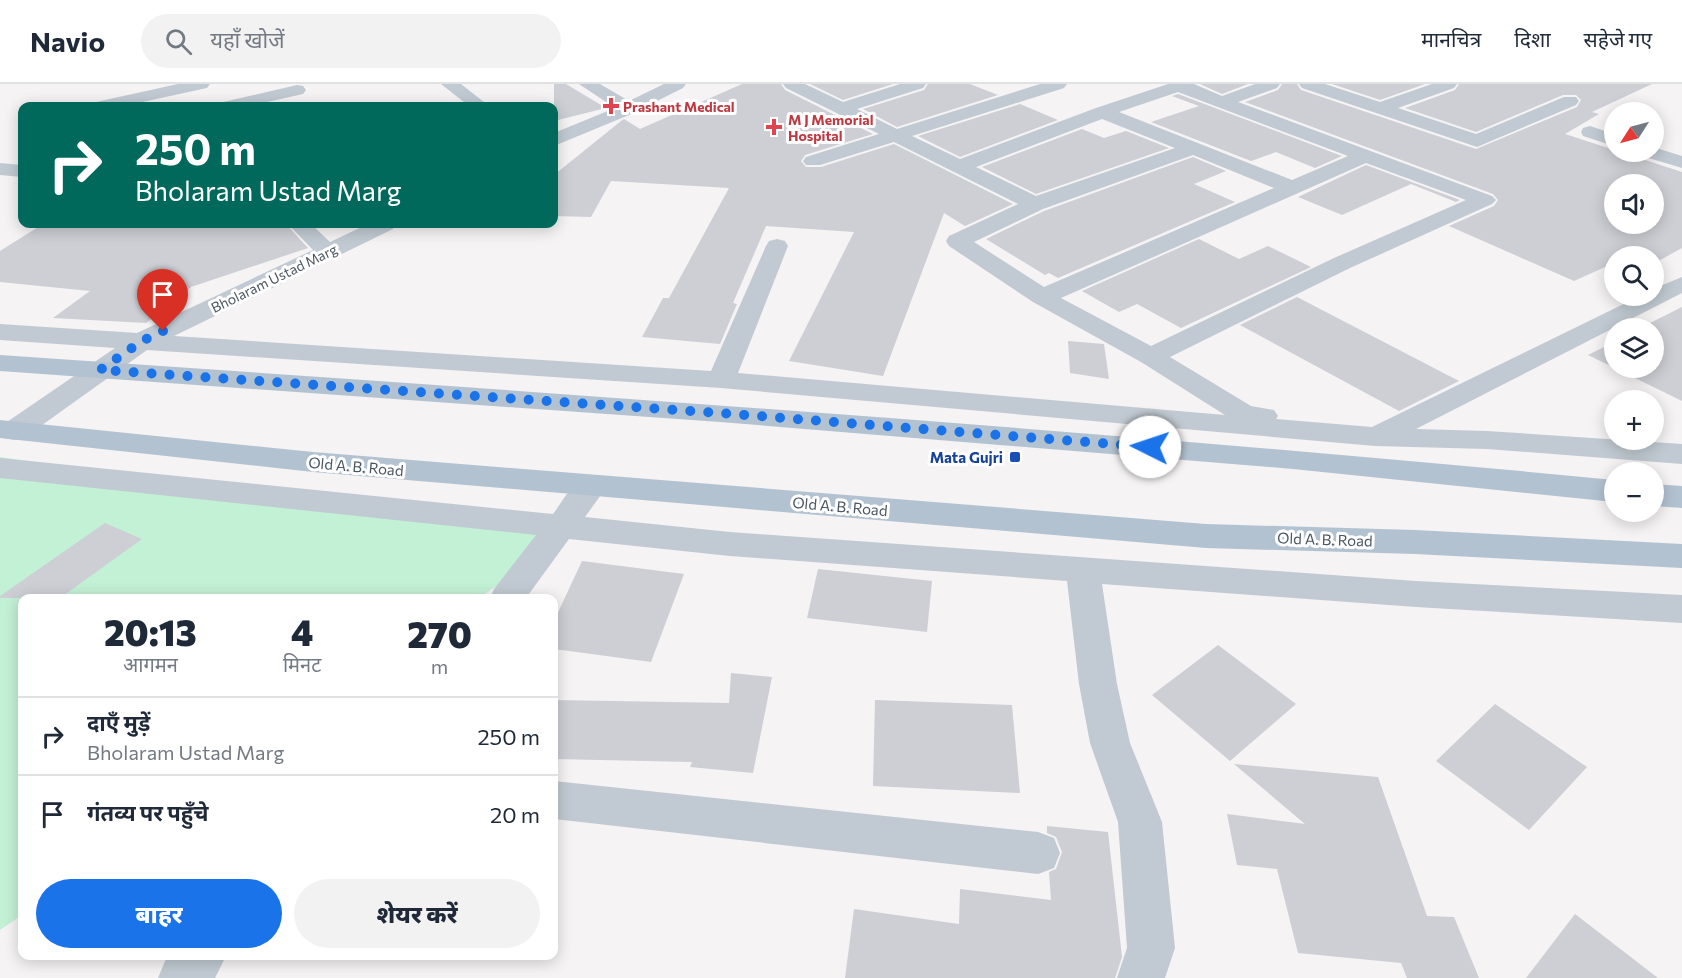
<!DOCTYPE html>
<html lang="hi">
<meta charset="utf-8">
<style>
body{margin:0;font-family:Commissioner,"Noto Sans Devanagari",sans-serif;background:#f2f2f3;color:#1f2937;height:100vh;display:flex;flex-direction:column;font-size:22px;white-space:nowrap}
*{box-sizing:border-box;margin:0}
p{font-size:20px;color:#747a83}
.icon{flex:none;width:33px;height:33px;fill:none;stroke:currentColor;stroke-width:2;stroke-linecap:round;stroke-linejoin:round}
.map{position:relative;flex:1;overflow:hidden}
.sheet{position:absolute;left:18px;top:510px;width:540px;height:366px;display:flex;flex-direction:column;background:#fff;border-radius:12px;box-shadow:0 3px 15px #0003}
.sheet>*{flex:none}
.hud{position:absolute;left:18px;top:18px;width:540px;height:126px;border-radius:12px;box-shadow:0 3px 15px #0003;background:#00695c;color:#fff;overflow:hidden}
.needle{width:39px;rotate:234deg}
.fabs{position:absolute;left:1604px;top:18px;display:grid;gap:12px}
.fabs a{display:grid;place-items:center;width:60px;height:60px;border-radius:50%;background:#fff;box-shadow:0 3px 15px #0003;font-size:30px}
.pin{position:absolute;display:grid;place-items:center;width:51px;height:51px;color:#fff;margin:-62px -26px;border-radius:50% 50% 50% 0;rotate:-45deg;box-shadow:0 0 6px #0007}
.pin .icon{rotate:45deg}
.me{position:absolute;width:66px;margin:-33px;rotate:274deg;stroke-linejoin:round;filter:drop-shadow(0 0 4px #0008)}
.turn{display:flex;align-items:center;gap:21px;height:126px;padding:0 18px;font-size:27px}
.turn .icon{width:78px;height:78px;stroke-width:2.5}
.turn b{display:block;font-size:42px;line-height:51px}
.eta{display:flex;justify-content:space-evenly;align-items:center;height:102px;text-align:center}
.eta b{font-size:36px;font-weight:800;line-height:42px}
.primary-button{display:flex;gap:12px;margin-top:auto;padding:12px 18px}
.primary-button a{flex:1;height:69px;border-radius:36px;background:#1a73e8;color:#fff;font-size:24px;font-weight:800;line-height:69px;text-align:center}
.primary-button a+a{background:#f2f2f3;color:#1f2937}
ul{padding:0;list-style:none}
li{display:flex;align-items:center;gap:18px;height:78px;padding:0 18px;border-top:2px solid #e0e1e3}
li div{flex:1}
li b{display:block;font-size:22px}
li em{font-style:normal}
header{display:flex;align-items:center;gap:36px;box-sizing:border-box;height:84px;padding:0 30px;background:#fff;border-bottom:2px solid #e0e1e3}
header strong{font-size:28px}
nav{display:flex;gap:33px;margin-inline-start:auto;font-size:21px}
.search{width:420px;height:54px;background:#f2f2f3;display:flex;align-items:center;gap:15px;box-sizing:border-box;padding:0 21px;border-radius:33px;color:#747a83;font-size:22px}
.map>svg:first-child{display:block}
.green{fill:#c3f1d5}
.building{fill:#cdcfd5;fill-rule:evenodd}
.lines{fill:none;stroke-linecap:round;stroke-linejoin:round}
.minor{fill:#c1cad2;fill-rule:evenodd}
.major{fill:#b3c2d1;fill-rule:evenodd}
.route{stroke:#1a73e8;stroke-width:10;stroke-dasharray:0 18}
.health-dot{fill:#e0444e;stroke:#fff;stroke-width:2}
.transit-dot{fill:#1a4fb4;stroke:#fff;stroke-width:2}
.labels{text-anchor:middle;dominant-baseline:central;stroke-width:6;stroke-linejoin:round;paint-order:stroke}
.far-health-label{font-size:14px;font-weight:bold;fill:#be3a42;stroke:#fff;text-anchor:start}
.far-street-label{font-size:14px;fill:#4a5661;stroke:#fff}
.transit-label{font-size:15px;font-weight:bold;fill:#164399;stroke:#fff;text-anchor:end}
.street-label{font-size:15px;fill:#4a5661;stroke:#fff}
</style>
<header>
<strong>Navio</strong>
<div class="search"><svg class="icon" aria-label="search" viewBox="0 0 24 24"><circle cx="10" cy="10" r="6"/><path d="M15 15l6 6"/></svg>यहाँ खोजें</div>
<nav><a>मानचित्र</a><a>दिशा</a><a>सहेजे गए</a></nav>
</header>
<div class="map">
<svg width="1682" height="894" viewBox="0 0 1682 894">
<rect width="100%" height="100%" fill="#f5f3f3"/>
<path class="green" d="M0,373l566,81 -87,60h-457v317l-22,15z"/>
<path class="building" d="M554,0h12l40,24 -52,13z
M742,0h39l4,6 88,44 -68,21 -4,6 5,6h15l73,-23 119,60 -48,22 -21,-13 -61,163 -94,-15 65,-129 -88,-6 -33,77 4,1 -17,40 -78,-7 21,-39h6l60,-110 -118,-7 -20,36 -37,-1v-41l67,-54 3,-2 16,10z
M810,0h83l-50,16z
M928,0h42l28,11 -101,32 -34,-18 61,-19z
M1200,0h48l-26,10z
M1282,0h15l4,6 175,59 101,-42 4,-7 -5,-5h-13l-87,37 -71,-24 50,-18 4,-6h193l-60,28 7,2 -34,20 117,38v76l-29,16v-8h-39v7l-40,18 -125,-55 45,-20 4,-6 -5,-6 -248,-92 33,-12zM1614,100h39v40h-39z
M1332,0h93l-45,16z
M1178,10l164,62 -27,12 -39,-16 -25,9 -100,-39 48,-16 -27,-10z
M1020,20l38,16 -98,37 -42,-21z
M1082,45l22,9 22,-7 43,17 -133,46 -54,-27z
M1193,73l33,14 -32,13 41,18 -177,76 -9,-5 -4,2 -59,-36 58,-28z
M1366,81l94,35 -4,2 -45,-18 -69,31 -44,-18z
M43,140h243l22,24 -117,39 -45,36 -93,-5 37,-27 -90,-9v-31z
M1199,155l40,20 29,-13 43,21 -130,61 -44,-24 -18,8 -37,-21z
M1297,213l162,84 -60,30 -159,-86z
M1682,223v94l-94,-46 26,-13v26h39v-40h-13z
M1068,257l36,3 5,35 -39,-6z
M105,439l37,16 -82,59h-60v-2z
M582,477l102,13 -33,88 -97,-13v-28z
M818,485l114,12 -5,51 -120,-14z
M1218,561l78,59 -66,57 -78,-66z
M731,589l41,4 -19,96 -63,-6 2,-5 -138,-3v-59l175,3z
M875,616l137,5 8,88 -147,-7z
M1495,620l92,63 -58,63 -93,-69z
M1234,680l144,13 49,139 27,1 25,61h-72l-6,-15 -103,-10 -21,-84 -40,-4 -10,-51 78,10z
M1047,742l61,6 14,125 -7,21h-270l9,-69 105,15 1,-35 91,11 -2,-28 7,-3 6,-17 -6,-15 -9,-4z
M1575,830l83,64h-132z"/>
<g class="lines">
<path class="minor" d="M178,0h32l-3,4 -83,18h-31l3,-4z
M441,0h20l28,22h-20z
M579,0h21l29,17 35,-17h22l-3,4 -54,27 -75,31v-13l61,-25z
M783,0h22l38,18 57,-18h26l-3,4 -66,21 40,20 143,-45h27l-3,4 -152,48 48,23 136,-51 72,-24h26l28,12 33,-12h25l-3,4 -39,14 254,94 4,4 -4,4 -142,64 -180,89 81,49 23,4 4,6 -2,3 96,8 268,-131h13v-7l29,-12v16l-266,136 71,2 195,13v20l-195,-15 -112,-3 -654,-58 -574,-38 -123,88 -10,2 -10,-2 -4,-6 4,-8 111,-76 -115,-8v-16l137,9 176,-83 -25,-26h23l19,18 38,-18h28l-3,5 -219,107 537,35 55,-125 3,-5 8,-2 8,2 3,5 -50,127 487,42 -84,-53 -108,-60 -84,-56 -3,-5 3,-5 69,-32 -124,-62 -74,23h-14l-3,-4 3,-4 73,-23 -93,-46zM1178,8l170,64 -56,24 -173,-68zM1102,35l73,29 -139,48 -60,-29zM1193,71l81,33 -230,99 -70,-45 69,-33zM1366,79l100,37 -132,58 -183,88 -90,-48z
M1299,0h26l55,18 52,-18h25l-3,4 -56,20 78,26 88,-37h12l3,4 -3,4 -99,42 -175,-59z
M297,1l6,1 3,4 -3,4 -54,12h-29l3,-4z
M1590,42l24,8v12l-31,-10 -2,-4 2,-4z
M1653,63l29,9v12l-40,-12 -3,-4h14z
M0,79l22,2v12l-22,-2z
M0,374l553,56c14,-18 24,-44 50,-36l5,7 -23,32 145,15 686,49 266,14v28l-266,-16 -314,-23 15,100 13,59 32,79 13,126 -10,30h-48l10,-30 -9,-126 -28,-79 -11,-59 -12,-103 -337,-25 -161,-17 -43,59h-36l4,-9 42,-54 -536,-57z
M554,697l484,51 16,6 6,15 -6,15 -16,6 -484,-55z
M170,872h56l-11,22h-57l7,-17z"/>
<path class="major" d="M0,271c538,37 1077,73 1614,125v22l-321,-33 -573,-47 -720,-51z
M0,336l313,32 893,72 209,6 267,14v24l-267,-14 -209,-6 -893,-76 -313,-34z
M1653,400l29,2v22l-29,-2z"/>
</g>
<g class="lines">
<path class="route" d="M163,247l-21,10 -42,29 620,43 430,34"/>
</g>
<g class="health-dot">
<path d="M608 13h6v6h6v6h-6v6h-6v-6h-6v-6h6z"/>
<path d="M771 34h6v6h6v6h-6v6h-6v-6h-6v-6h6z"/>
</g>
<rect class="transit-dot" x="1009" y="367" width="12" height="12" rx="3"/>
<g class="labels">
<g class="far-health-label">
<text x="623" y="22">Prashant Medical</text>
<text x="788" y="35">M J Memorial<tspan x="788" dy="16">Hospital</tspan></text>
</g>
<g class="far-street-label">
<text transform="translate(274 194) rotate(-26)">Bholaram Ustad Marg</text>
</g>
<g class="transit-label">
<text x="1003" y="373">Mata Gujri</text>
</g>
<g class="street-label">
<text transform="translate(356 382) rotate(5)">Old A. B. Road</text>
<text transform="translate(840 422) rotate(5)">Old A. B. Road</text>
<text transform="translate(1325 455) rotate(2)">Old A. B. Road</text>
</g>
</g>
</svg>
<div class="fabs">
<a><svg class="needle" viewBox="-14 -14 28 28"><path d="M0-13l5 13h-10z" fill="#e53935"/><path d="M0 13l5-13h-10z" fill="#747a83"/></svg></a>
<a><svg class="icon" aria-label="sound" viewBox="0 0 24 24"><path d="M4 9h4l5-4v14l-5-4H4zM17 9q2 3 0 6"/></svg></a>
<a><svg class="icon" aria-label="search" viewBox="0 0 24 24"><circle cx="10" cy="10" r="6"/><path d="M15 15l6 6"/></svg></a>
<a><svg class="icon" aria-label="layers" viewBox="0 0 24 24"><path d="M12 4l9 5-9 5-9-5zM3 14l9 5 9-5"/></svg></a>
<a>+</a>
<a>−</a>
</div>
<div class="pin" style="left:163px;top:247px;background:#d93025"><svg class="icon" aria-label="arrive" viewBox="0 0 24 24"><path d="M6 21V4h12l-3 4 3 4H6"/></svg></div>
<svg class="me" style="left:1150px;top:363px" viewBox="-20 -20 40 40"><circle r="19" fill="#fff"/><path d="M0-13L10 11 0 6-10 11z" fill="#1a73e8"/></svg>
<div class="hud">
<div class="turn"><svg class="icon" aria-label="right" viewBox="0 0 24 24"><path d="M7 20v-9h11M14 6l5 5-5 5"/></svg><div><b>250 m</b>Bholaram Ustad Marg</div></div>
</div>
<section class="sheet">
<div class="eta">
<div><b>20:13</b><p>आगमन</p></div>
<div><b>4</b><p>मिनट</p></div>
<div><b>270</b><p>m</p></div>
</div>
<ul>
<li><svg class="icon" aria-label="right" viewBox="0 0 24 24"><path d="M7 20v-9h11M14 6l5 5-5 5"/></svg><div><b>दाएँ मुड़ें</b><p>Bholaram Ustad Marg</p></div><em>250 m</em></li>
<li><svg class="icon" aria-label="arrive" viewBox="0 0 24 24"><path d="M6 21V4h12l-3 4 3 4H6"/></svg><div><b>गंतव्य पर पहुँचे</b></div><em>20 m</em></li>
</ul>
<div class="primary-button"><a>बाहर</a><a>शेयर करें</a></div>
</section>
</div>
